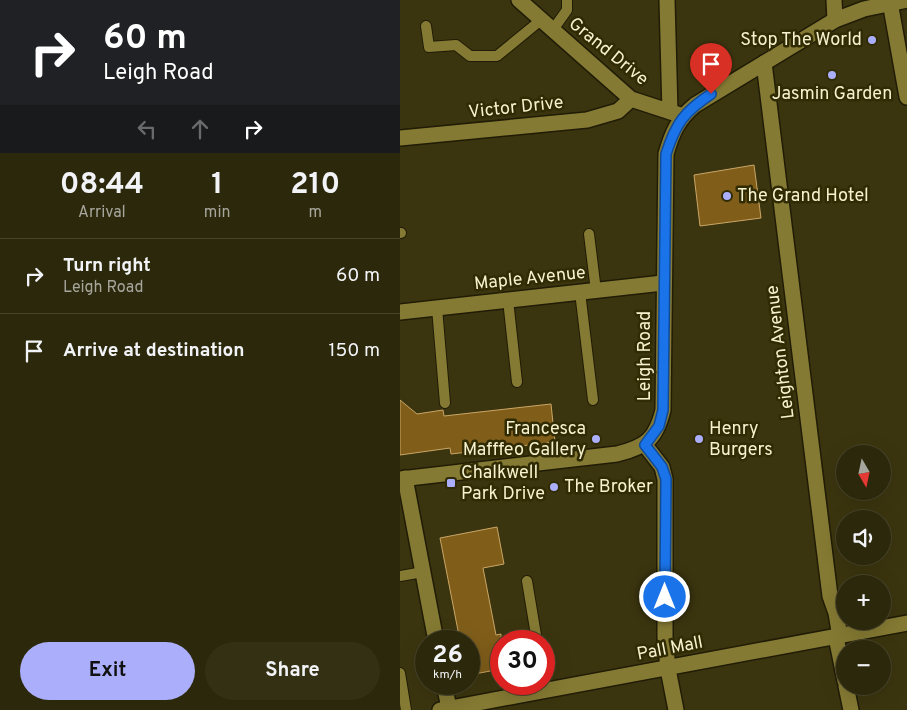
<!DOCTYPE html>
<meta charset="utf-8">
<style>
body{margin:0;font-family:Overpass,sans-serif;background:#343014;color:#f1f3f6;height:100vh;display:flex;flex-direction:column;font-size:19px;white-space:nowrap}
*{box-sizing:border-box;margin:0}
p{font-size:16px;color:#a6a69d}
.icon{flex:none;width:28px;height:28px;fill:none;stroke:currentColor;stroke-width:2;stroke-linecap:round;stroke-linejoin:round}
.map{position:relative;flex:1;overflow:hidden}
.details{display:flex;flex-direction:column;background:#2c280b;width:400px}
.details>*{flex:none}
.banner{background:#202124;color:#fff;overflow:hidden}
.needle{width:32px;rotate:171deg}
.controls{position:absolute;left:436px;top:445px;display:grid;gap:10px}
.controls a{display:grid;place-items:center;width:55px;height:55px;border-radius:50%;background:#2c280b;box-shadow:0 5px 20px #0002,0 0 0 1px #48442c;font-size:25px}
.speed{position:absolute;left:15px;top:630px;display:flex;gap:10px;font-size:25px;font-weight:700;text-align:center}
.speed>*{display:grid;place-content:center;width:65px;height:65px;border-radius:50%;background:#2c280b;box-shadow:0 5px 20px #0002,0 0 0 1px #48442c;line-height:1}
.speed small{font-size:12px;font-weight:400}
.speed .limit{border:8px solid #d22;background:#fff;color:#111}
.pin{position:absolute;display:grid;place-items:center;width:42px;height:42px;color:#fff;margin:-51px -21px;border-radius:50% 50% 50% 0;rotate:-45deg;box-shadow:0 0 5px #0007}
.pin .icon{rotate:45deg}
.me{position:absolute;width:55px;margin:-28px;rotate:0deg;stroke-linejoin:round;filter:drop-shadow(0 0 4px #0008)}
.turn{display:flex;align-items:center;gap:18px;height:105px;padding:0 20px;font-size:22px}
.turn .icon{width:65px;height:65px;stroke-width:2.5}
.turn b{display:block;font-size:35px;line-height:42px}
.lanes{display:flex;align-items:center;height:48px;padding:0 20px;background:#0003;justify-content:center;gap:25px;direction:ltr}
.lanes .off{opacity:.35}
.eta{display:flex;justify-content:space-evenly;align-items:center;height:85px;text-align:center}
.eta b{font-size:30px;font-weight:700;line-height:35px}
.cta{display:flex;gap:10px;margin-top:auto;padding:10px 20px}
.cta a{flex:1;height:58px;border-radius:30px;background:#abaffb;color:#111;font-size:20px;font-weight:700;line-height:58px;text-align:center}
.cta a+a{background:#343014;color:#f1f3f6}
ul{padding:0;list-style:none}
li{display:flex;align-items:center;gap:15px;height:75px;padding:0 20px;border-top:1px solid #48442c}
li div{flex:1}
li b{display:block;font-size:19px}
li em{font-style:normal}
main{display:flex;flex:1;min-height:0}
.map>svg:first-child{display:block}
.building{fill:#805e1a;stroke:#caa666}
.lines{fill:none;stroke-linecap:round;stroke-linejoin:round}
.lane-casing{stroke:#201c06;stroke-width:12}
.street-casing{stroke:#201c06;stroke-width:18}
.secondary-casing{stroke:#201c06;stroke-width:18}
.lane{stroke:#857a33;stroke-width:10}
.street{stroke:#857a33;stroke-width:15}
.secondary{stroke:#857a33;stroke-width:15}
.route-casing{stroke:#114b97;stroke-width:12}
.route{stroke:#1a73e8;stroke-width:9}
.poi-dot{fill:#abaffb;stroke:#312b04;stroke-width:2}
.labels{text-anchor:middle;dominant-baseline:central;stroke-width:5;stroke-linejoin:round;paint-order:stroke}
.poi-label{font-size:18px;fill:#f6f1ce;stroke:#312b04;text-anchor:start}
.street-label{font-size:18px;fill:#f6f1ce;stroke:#312b04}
</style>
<main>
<section class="details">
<div class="banner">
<div class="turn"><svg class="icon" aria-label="right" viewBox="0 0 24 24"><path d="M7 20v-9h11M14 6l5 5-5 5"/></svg><div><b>60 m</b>Leigh Road</div></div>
<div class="lanes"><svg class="icon off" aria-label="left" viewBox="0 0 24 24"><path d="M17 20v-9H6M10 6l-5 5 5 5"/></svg><svg class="icon off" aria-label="ahead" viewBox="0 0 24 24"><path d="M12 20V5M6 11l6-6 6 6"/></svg><svg class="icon" aria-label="right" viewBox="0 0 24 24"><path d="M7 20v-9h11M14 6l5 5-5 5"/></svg></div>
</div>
<div class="eta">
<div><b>08:44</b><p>Arrival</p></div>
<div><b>1</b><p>min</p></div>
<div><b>210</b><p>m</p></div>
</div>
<ul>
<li><svg class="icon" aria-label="right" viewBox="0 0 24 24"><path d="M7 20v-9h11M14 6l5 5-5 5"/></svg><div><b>Turn right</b><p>Leigh Road</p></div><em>60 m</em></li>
<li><svg class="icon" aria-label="arrive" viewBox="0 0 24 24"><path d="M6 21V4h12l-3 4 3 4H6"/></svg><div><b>Arrive at destination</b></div><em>150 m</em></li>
</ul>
<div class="cta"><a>Exit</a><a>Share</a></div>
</section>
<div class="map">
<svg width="507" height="710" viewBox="0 0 507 710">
<rect width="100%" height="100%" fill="#3b350f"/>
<path class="building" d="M354,165l7,53 -61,8 -6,-51z
M0,400l17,14 26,-4 1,6 107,-12 4,38 -104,12 -1,-6 -50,7z
M97,527l7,37 -21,4 13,67 5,-1v35l-32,6v-34h-9l-20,-103z"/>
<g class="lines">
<g class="lane-casing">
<path id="lane" d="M26,26l3,21 27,-2 14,11h27l44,-36
M152,31l15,-21v-10
M0,233h1
M189,234l7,57
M180,292l13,108
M108,300l9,82
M37,308l8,95
M0,576l23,-4
M127,581l10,60
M0,673l6,37"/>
</g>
<g class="street-casing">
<path id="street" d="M119,0l112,99 52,17
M267,0l3,112
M434,0l1,20
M490,2l17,95
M364,63l66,533 6,17 4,24
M0,138l187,-18 31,-9 13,-12
M0,312l263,-29
M245,445l17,22 3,12v158l3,32 8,41
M5,478l31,163
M436,637l9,44
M44,684l5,24
M446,686l5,24
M40,710l467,-87"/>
</g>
<g class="secondary-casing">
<path id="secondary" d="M0,479l217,-25c29,-7 39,-15 46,-44l3,-256c6,-21 12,-35 29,-49l140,-85 29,-11 43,-9"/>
</g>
<use href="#lane" class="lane"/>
<use href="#street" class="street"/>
<use href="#secondary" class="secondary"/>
</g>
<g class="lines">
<g class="route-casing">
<path id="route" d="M265,597l1,-118 -4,-12 -17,-22 14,-19 4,-16 3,-256c10,-31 18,-42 45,-60"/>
</g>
<use href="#route" class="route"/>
</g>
<g class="poi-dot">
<circle cx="472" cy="40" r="5"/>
<circle cx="432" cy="75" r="5"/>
<circle cx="327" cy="196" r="5"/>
<circle cx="196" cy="439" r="5"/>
<circle cx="299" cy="439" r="5"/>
<rect x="46" y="478" width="10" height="10" rx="2.5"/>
<circle cx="154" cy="487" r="5"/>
</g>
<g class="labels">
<g class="poi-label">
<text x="462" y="40" text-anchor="end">Stop The World</text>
<text x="432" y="94" text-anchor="middle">Jasmin Garden</text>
<text x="337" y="196">The Grand Hotel</text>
<text x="186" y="429" text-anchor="end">Francesca<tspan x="186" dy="21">Mafffeo Gallery</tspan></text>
<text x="309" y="429">Henry<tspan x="309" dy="21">Burgers</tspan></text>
<text x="61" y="473">Chalkwell<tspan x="61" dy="21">Park Drive</tspan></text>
<text x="164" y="487">The Broker</text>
</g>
<g class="street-label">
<text transform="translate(208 52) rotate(39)">Grand Drive</text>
<text transform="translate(116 108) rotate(-6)">Victor Drive</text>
<text transform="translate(130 279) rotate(-6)">Maple Avenue</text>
<text transform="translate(381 352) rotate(-97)">Leighton Avenue</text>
<text transform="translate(245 356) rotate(-90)">Leigh Road</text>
<text transform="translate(270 649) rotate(-11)">Pall Mall</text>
</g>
</g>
</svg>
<div class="controls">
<a><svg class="needle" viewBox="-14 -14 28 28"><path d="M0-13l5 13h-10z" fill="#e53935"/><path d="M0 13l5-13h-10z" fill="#a6a69d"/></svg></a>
<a><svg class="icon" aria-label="sound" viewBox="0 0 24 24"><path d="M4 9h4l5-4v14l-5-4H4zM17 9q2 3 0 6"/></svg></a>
<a>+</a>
<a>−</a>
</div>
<div class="speed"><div>26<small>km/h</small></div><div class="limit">30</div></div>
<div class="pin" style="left:311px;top:94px;background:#d93025"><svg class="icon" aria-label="arrive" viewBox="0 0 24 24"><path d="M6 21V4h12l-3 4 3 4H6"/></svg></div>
<svg class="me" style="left:265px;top:597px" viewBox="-20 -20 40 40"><circle r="17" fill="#1a73e8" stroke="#fff" stroke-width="3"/><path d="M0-11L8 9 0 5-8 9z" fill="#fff"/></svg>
</div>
</main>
